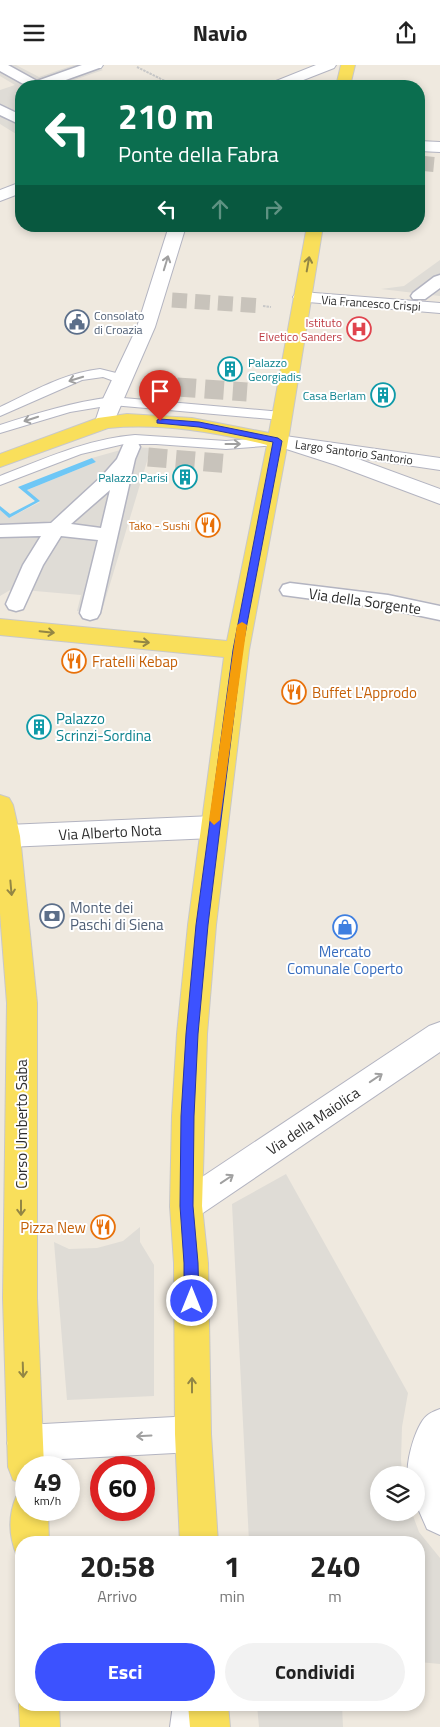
<!DOCTYPE html>
<html lang="it">
<style>
body{margin:0;font-family:"Titillium Web",sans-serif;background:#f2f2f2;color:#222;height:100vh;display:flex;flex-direction:column;font-size:19px;white-space:nowrap}
*{box-sizing:border-box;margin:0}
p{font-size:16px;color:#767676}
.icon{flex:none;width:28px;height:28px;fill:none;stroke:currentColor;stroke-width:2;stroke-linecap:round;stroke-linejoin:round}
.map{position:relative;flex:1;overflow:hidden}
.sheet{position:absolute;left:15px;top:1471px;width:410px;height:175px;display:flex;flex-direction:column;background:#fff;border-radius:20px;box-shadow:0 2px 8px #0003}
.sheet>*{flex:none}
.guide{position:absolute;left:15px;top:15px;width:410px;height:152px;border-radius:20px;box-shadow:0 2px 8px #0003;background:#0b6e4f;color:#fff;overflow:hidden}
.tools{position:absolute;left:370px;top:1401px;display:grid;gap:10px}
.tools a{display:grid;place-items:center;width:55px;height:55px;border-radius:50%;background:#fff;box-shadow:0 2px 8px #0003;font-size:25px}
.speed{position:absolute;left:15px;top:1391px;display:flex;gap:10px;font-size:25px;font-weight:700;text-align:center}
.speed>*{display:grid;place-content:center;width:65px;height:65px;border-radius:50%;background:#fff;box-shadow:0 2px 8px #0003;line-height:1}
.speed small{font-size:12px;font-weight:400}
.speed .limit{border:8px solid #d22;background:#fff;color:#111}
.pin{position:absolute;display:grid;place-items:center;width:42px;height:42px;color:#fff;margin:-51px -21px;border-radius:50% 50% 50% 0;rotate:-45deg;box-shadow:0 0 5px #0007}
.pin .icon{rotate:45deg}
.me{position:absolute;width:55px;margin:-28px;rotate:0deg;stroke-linejoin:round;filter:drop-shadow(0 0 4px #0008)}
.turn{display:flex;align-items:center;gap:18px;height:105px;padding:0 20px;font-size:22px}
.turn .icon{width:65px;height:65px;stroke-width:2.5}
.turn b{display:block;font-size:35px;line-height:42px}
.lanes{display:flex;align-items:center;height:48px;padding:0 20px;background:#0003;justify-content:center;gap:25px;direction:ltr}
.lanes .off{opacity:.35}
.eta{display:flex;justify-content:space-evenly;align-items:center;height:85px;text-align:center}
.eta b{font-size:30px;font-weight:700;line-height:35px}
.action{display:flex;gap:10px;margin-top:auto;padding:10px 20px}
.action a{flex:1;height:58px;border-radius:30px;background:#3c52ff;color:#fff;font-size:20px;font-weight:700;line-height:58px;text-align:center}
.action a+a{background:#f2f2f2;color:#222}
header{display:flex;justify-content:space-between;align-items:center;height:65px;padding:0 20px;background:#fff;font-size:22px;font-weight:700}
.map>svg:first-child{display:block}
.plaza{fill:#dfdcd6}
.water{fill:#6ec7f6}
.lines{fill:none;stroke-linecap:round;stroke-linejoin:round}
.pedestrian-tunnel-far1{stroke:#c8c3bb;stroke-width:15;stroke-dasharray:15 8;stroke-linecap:butt}
.pedestrian-tunnel{stroke:#c8c3bb;stroke-width:19;stroke-dasharray:19 9;stroke-linecap:butt}
.service-casing{stroke:#b3b4c1;stroke-width:2}
.pedestrian-casing{stroke:#b3b4c1;stroke-width:3}
.minor-casing{stroke:#b3b4c1;stroke-width:2}
.tertiary-casing{stroke:#b3b4c1;stroke-width:2}
.secondary-casing{stroke:#b3b4c1;stroke-width:2}
.primary-casing{stroke:#c8c8c8;stroke-width:2}
.path{stroke:#c8c8c8;stroke-width:2;stroke-dasharray:2.5 1;stroke-linecap:butt}
.service{fill:#fff;fill-rule:evenodd}
.pedestrian{fill:#fff;fill-rule:evenodd}
.minor{fill:#fff;fill-rule:evenodd}
.tertiary{fill:#fff;fill-rule:evenodd}
.secondary{fill:#fff;fill-rule:evenodd}
.primary{fill:#f9df5b;fill-rule:evenodd}
.oneway{stroke:#a0a0a0}
.oneway2{stroke:#938644}
.route{fill:#3c52ff;stroke:#2735a6}
.slow{fill:#f59e0b}
.labels{text-anchor:middle;dominant-baseline:central;stroke-width:4;stroke-linejoin:round;paint-order:stroke}
.far-street-label{font-size:12px;fill:#2d2d2d;stroke:#fff}
.far-service-label{font-size:12px;fill:#4e5e75;stroke:#fff;text-anchor:start}
.far-health-label{font-size:12px;fill:#be3a42;stroke:#fff;text-anchor:end}
.far-culture-label{font-size:12px;fill:#0d838f;stroke:#fff;text-anchor:end}
.far-food-label{font-size:12px;fill:#c56008;stroke:#fff;text-anchor:end}
.street-label{font-size:15px;fill:#2d2d2d;stroke:#fff}
.food-label{font-size:15px;fill:#c56008;stroke:#fff;text-anchor:start}
.culture-label{font-size:15px;fill:#0d838f;stroke:#fff;text-anchor:start}
.service-label{font-size:15px;fill:#4e5e75;stroke:#fff;text-anchor:start}
.shop-label{font-size:15px;fill:#366cbe;stroke:#fff}
</style>
<header><svg class="icon" aria-label="menu" viewBox="0 0 24 24"><path d="M4 6h16M4 12h16M4 18h16"/></svg>Navio<svg class="icon" aria-label="share" viewBox="0 0 24 24"><path d="M12 15V3M7 8l5-5 5 5M5 13v7h14v-7"/></svg></header>
<div class="map">
<svg width="440" height="1662" viewBox="0 0 440 1662">
<rect width="100%" height="100%" fill="#efe9df"/>
<path class="plaza" d="M0,0h16l23,12 35,-12h19l10,5 -46,16h-36v13l-6,2 6,4v32l-21,-13v-34l15,-5 -15,-9z
M440,195v36l-59,-7 23,-3z
M131,382l20,1 -50,166 -24,-3 4,-16 -69,-6 -12,7v-86l9,8 31,-16 -13,-12 69,-28 -4,-4z
M286,1109l122,219 -6,34 -1,32 1,16h-23v38h33l7,19 21,26v106l-21,-2v-119l-170,-1 -17,-338z
M140,1162v15l14,23v131l-87,4 -13,-158 15,7 28,-1 26,-7z
M257,1640h85l1,22h-84z"/>
<path class="water" d="M92,393l4,4 -69,28 13,11 -31,17 -9,-8v-4l10,8 25,-13 -17,-14z"/>
<g class="lines">
<path class="pedestrian-tunnel-far1" d="M419,98l21,2
M172,235l91,6"/>
<path class="pedestrian-tunnel" d="M149,320l98,7
M148,392l83,7"/>
<g class="service-casing">
<path id="service" d="M100,304l16,4 12,7 -6,4 -19,-7 -21,3 -82,36v-9c32,-15 64,-34 100,-38z
M112,332l170,15 6,4 -6,4 -170,-15 -42,7 -70,21v-8c37,-12 73,-23 112,-28z
M135,370l91,6 52,-4 6,4 -6,4 -52,4 -70,-5h-32l-43,10 -81,31v-9c44,-17 87,-37 135,-41z
M173,1640h26l-3,22h-26z"/>
</g>
<g class="pedestrian-casing">
<path id="pedestrian" d="M0,0h8l29,16 45,-16h18l-1,3 -50,18h-22l-27,-15z
M0,40l21,10v10l-21,-10z
M440,210v13l-15,11h-12l-2,-3 2,-3 21,-16z
M131,376l7,2 2,4 -5,12 -35,154 -3,5 -7,2 -7,-2 -3,-5 18,-73 -37,-4 -18,29 -20,44 -7,2 -7,-2 -3,-5 17,-39 18,-29 -41,1v-12l51,-2 51,-47 15,-17 7,-16zM110,425l-9,38 -30,-4z
M290,518l98,12 52,11v14l-52,-11 -105,-14 -3,-5 3,-5z"/>
</g>
<g class="minor-casing">
<path id="minor" d="M87,0h16l-2,3h-12z
M316,0h20l-2,3 -46,18h-19l2,-3z
M169,161h17l-31,101 -43,99 -7,2 -7,-2 -3,-4 7,-21 35,-74z
M302,227l138,11v10l-144,-12 -3,-4 3,-4z
M284,371l66,20 90,33v15l-104,-39 -59,-19 -3,-4 3,-4z
M213,751l9,4 4,7 -4,7 -9,4 -206,9 -7,-3v-16l7,-3z
M440,957v30l-243,165 -11,5 -11,-5 -5,-11 5,-11 254,-169z
M440,1344v126l-13,-6 -11,-25v-29h-8c-2,-14 8,-53 21,-61 3,-2 8,-4 11,-5z
M193,1351l13,5 5,13 -5,13 -13,5 -168,9 -13,-5 -5,-13 5,-13 13,-5z"/>
</g>
<g class="tertiary-casing">
<path id="tertiary" d="M21,117v11l-21,8v-11z"/>
</g>
<g class="secondary-casing">
<path id="secondary" d="M419,76l21,1v10l-21,-1z
M278,370l162,23v12l-169,-25 -3,-4 3,-4z"/>
</g>
<g class="primary-casing">
<path id="primary" d="M341,0h14l-5,21h-14z
M307,161h16l-35,215 -39,209 -33,275 -9,109 -5,172 6,57 3,171 7,109h-38l-5,-109 -1,-171 -4,-57 2,-90 5,-82 11,-109 36,-268 -224,-22v-16l227,22 40,-196c-52,-13 -105,-22 -159,-17l-108,39v-13l98,-36 29,-4 65,4 77,15z
M0,730l9,3 4,7 7,31 17,167v295l7,169h-18v18l-13,-5 -5,-13 -5,-169 4,-295 -7,-90z
M26,1428v17h22l1,33h-28v15l-4,-2c-8,-19 -9,-40 -1,-59z
M21,1634v6h38l1,22h-40l-1,-22z
M188,1640h40l2,22h-40z"/>
</g>
<path class="path" d="M137,2l38,19
M263,241l8,1"/>
<use href="#service" class="service"/>
<use href="#pedestrian" class="pedestrian"/>
<use href="#minor" class="minor"/>
<use href="#tertiary" class="tertiary"/>
<use href="#secondary" class="secondary"/>
<use href="#primary" class="primary"/>
</g>
<defs><path id="oneway-shaft" d="M-6 0H5M1.5-3L5.5 0L1.5 3" fill="none" stroke-width="1.6" stroke-linecap="round" stroke-linejoin="round" transform="scale(1.25)"/></defs>
<g class="oneway">
<use href="#oneway-shaft" transform="translate(166 198) rotate(-73)"/>
<use href="#oneway-shaft" transform="translate(76 314) rotate(163)"/>
<use href="#oneway-shaft" transform="translate(31 354) rotate(162)"/>
<use href="#oneway-shaft" transform="translate(233 379)"/>
<use href="#oneway-shaft" transform="translate(376 1013) rotate(-34)"/>
<use href="#oneway-shaft" transform="translate(227 1114) rotate(-34)"/>
<use href="#oneway-shaft" transform="translate(144 1371) rotate(177)"/>
</g>
<g class="oneway2">
<use href="#oneway-shaft" transform="translate(308 199) rotate(-80)"/>
<use href="#oneway-shaft" transform="translate(47 567) rotate(6)"/>
<use href="#oneway-shaft" transform="translate(142 577) rotate(5)"/>
<use href="#oneway-shaft" transform="translate(11 823) rotate(85)"/>
<use href="#oneway-shaft" transform="translate(21 1143) rotate(90)"/>
<use href="#oneway-shaft" transform="translate(23 1305) rotate(88)"/>
<use href="#oneway-shaft" transform="translate(192 1320) rotate(-90)"/>
</g>
<path class="route" d="M160,354l39,3 79,16 4,3 -40,209 -34,275 -10,109 -4,82 -1,90 5,57 1,38 -3,5 -4,2 -5,-2 -3,-5v-38l-4,-57 1,-90 5,-82 10,-109 37,-275 40,-208 -74,-15 -42,-4v-3z"/>
<path class="slow" d="M242,557l5,3 -27,195 -6,5 -5,-5 28,-195z"/>
<defs>
<g id="civic-ring" transform="scale(1.25)"><circle r="9.5" fill="#fff" stroke="#5c6f8a" stroke-width="1.5"/><path d="M-.6-6.5H3V-4.5H.6V-3L4-1V1h2V6H-6V1h2V-1L-.6-3ZM-1.2 2.5V6h2.4V2.5Z" fill="#5c6f8a"/></g>
<g id="hospital-ring" transform="scale(1.25)"><circle r="9.5" fill="#fff" stroke="#e0444e" stroke-width="1.5"/><path d="M-5-5h3v3.5h4V-5h3V5h-3V1.5h-4V5h-3Z" fill="#e0444e"/></g>
<g id="building-ring" transform="scale(1.25)"><circle r="9.5" fill="#fff" stroke="#0f9aa8" stroke-width="1.5"/><path d="M-4-6H4V6H1V3H-1V6H-4ZM-2.5-4.3h1.7v1.8h-1.7ZM.8-4.3h1.7v1.8H.8ZM-2.5-1h1.7V.8h-1.7ZM.8-1h1.7V.8H.8Z" fill="#0f9aa8"/></g>
<g id="restaurant-ring" transform="scale(1.25)"><circle r="9.5" fill="#fff" stroke="#e8710a" stroke-width="1.5"/><path d="M-5-6h1v4h1v-4h1v4h1v-4h1v5L-1.5 .5V6h-2V.5L-5-1ZM5-6V6H3V1.5H1.5Q1.5-4 5-6Z" fill="#e8710a"/></g>
<g id="bank-ring" transform="scale(1.25)"><circle r="9.5" fill="#fff" stroke="#5c6f8a" stroke-width="1.5"/><path d="M-6-4H6V4H-6ZM0-2.3a2.3 2.3 0 1 0 0 4.6a2.3 2.3 0 1 0 0-4.6Z" fill="#5c6f8a"/></g>
<g id="shop-ring" transform="scale(1.25)"><circle r="9.5" fill="#fff" stroke="#3f7fe0" stroke-width="1.5"/><path d="M-5-2.5h2.3a2.7 3.5 0 0 1 5.4 0H5L5.5 6h-11ZM-1.5-2.5h3a1.5 2.3 0 0 0-3 0Z" fill="#3f7fe0"/></g>
</defs>
<g fill-rule="evenodd">
<use href="#civic-ring" x="77" y="257"/>
<use href="#hospital-ring" x="359" y="264"/>
<use href="#building-ring" x="230" y="304"/>
<use href="#building-ring" x="383" y="330"/>
<use href="#building-ring" x="185" y="412"/>
<use href="#restaurant-ring" x="208" y="460"/>
<use href="#restaurant-ring" x="74" y="596"/>
<use href="#restaurant-ring" x="294" y="627"/>
<use href="#building-ring" x="39" y="662"/>
<use href="#bank-ring" x="52" y="851"/>
<use href="#shop-ring" x="345" y="862"/>
<use href="#restaurant-ring" x="103" y="1162"/>
</g>
<g class="labels">
<g class="far-street-label">
<text transform="translate(371 238) rotate(4)">Via Francesco Crispi</text>
<text transform="translate(354 387) rotate(8)">Largo Santorio Santorio</text>
</g>
<g class="far-service-label">
<text x="94" y="250">Consolato<tspan x="94" dy="14">di Croazia</tspan></text>
</g>
<g class="far-health-label">
<text x="342" y="257">Istituto<tspan x="342" dy="14">Elvetico Sanders</tspan></text>
</g>
<g class="far-culture-label">
<text x="248" y="297" text-anchor="start">Palazzo<tspan x="248" dy="14">Georgiadis</tspan></text>
<text x="366" y="330">Casa Berlam</text>
<text x="168" y="412">Palazzo Parisi</text>
</g>
<g class="far-food-label">
<text x="190" y="460">Tako - Sushi</text>
</g>
<g class="street-label">
<text transform="translate(365 536) rotate(8)">Via della Sorgente</text>
<text transform="translate(110 767) rotate(-3)">Via Alberto Nota</text>
<text transform="translate(313 1056) rotate(-34)">Via della Maiolica</text>
<text transform="translate(21 1059) rotate(-90)">Corso Umberto Saba</text>
</g>
<g class="food-label">
<text x="92" y="596">Fratelli Kebap</text>
<text x="312" y="627">Buffet L'Approdo</text>
<text x="86" y="1162" text-anchor="end">Pizza New</text>
</g>
<g class="culture-label">
<text x="56" y="653">Palazzo<tspan x="56" dy="17">Scrinzi-Sordina</tspan></text>
</g>
<g class="service-label">
<text x="70" y="842">Monte dei<tspan x="70" dy="17">Paschi di Siena</tspan></text>
</g>
<g class="shop-label">
<text x="345" y="886">Mercato<tspan x="345" dy="17">Comunale Coperto</tspan></text>
</g>
</g>
</svg>
<div class="tools">
<a><svg class="icon" aria-label="layers" viewBox="0 0 24 24"><path d="M12 4l9 5-9 5-9-5zM3 14l9 5 9-5"/></svg></a>
</div>
<div class="speed"><div>49<small>km/h</small></div><div class="limit">60</div></div>
<div class="pin" style="left:160px;top:356px;background:#d93025"><svg class="icon" aria-label="arrive" viewBox="0 0 24 24"><path d="M6 21V4h12l-3 4 3 4H6"/></svg></div>
<svg class="me" style="left:192px;top:1236px" viewBox="-20 -20 40 40"><circle r="17" fill="#3c52ff" stroke="#fff" stroke-width="3"/><path d="M0-11L8 9 0 5-8 9z" fill="#fff"/></svg>
<div class="guide">
<div class="turn"><svg class="icon" aria-label="left" viewBox="0 0 24 24"><path d="M17 20v-9H6M10 6l-5 5 5 5"/></svg><div><b>210 m</b>Ponte della Fabra</div></div>
<div class="lanes"><svg class="icon" aria-label="left" viewBox="0 0 24 24"><path d="M17 20v-9H6M10 6l-5 5 5 5"/></svg><svg class="icon off" aria-label="ahead" viewBox="0 0 24 24"><path d="M12 20V5M6 11l6-6 6 6"/></svg><svg class="icon off" aria-label="right" viewBox="0 0 24 24"><path d="M7 20v-9h11M14 6l5 5-5 5"/></svg></div>
</div>
<section class="sheet">
<div class="eta">
<div><b>20:58</b><p>Arrivo</p></div>
<div><b>1</b><p>min</p></div>
<div><b>240</b><p>m</p></div>
</div>
<div class="action"><a>Esci</a><a>Condividi</a></div>
</section>
</div>
